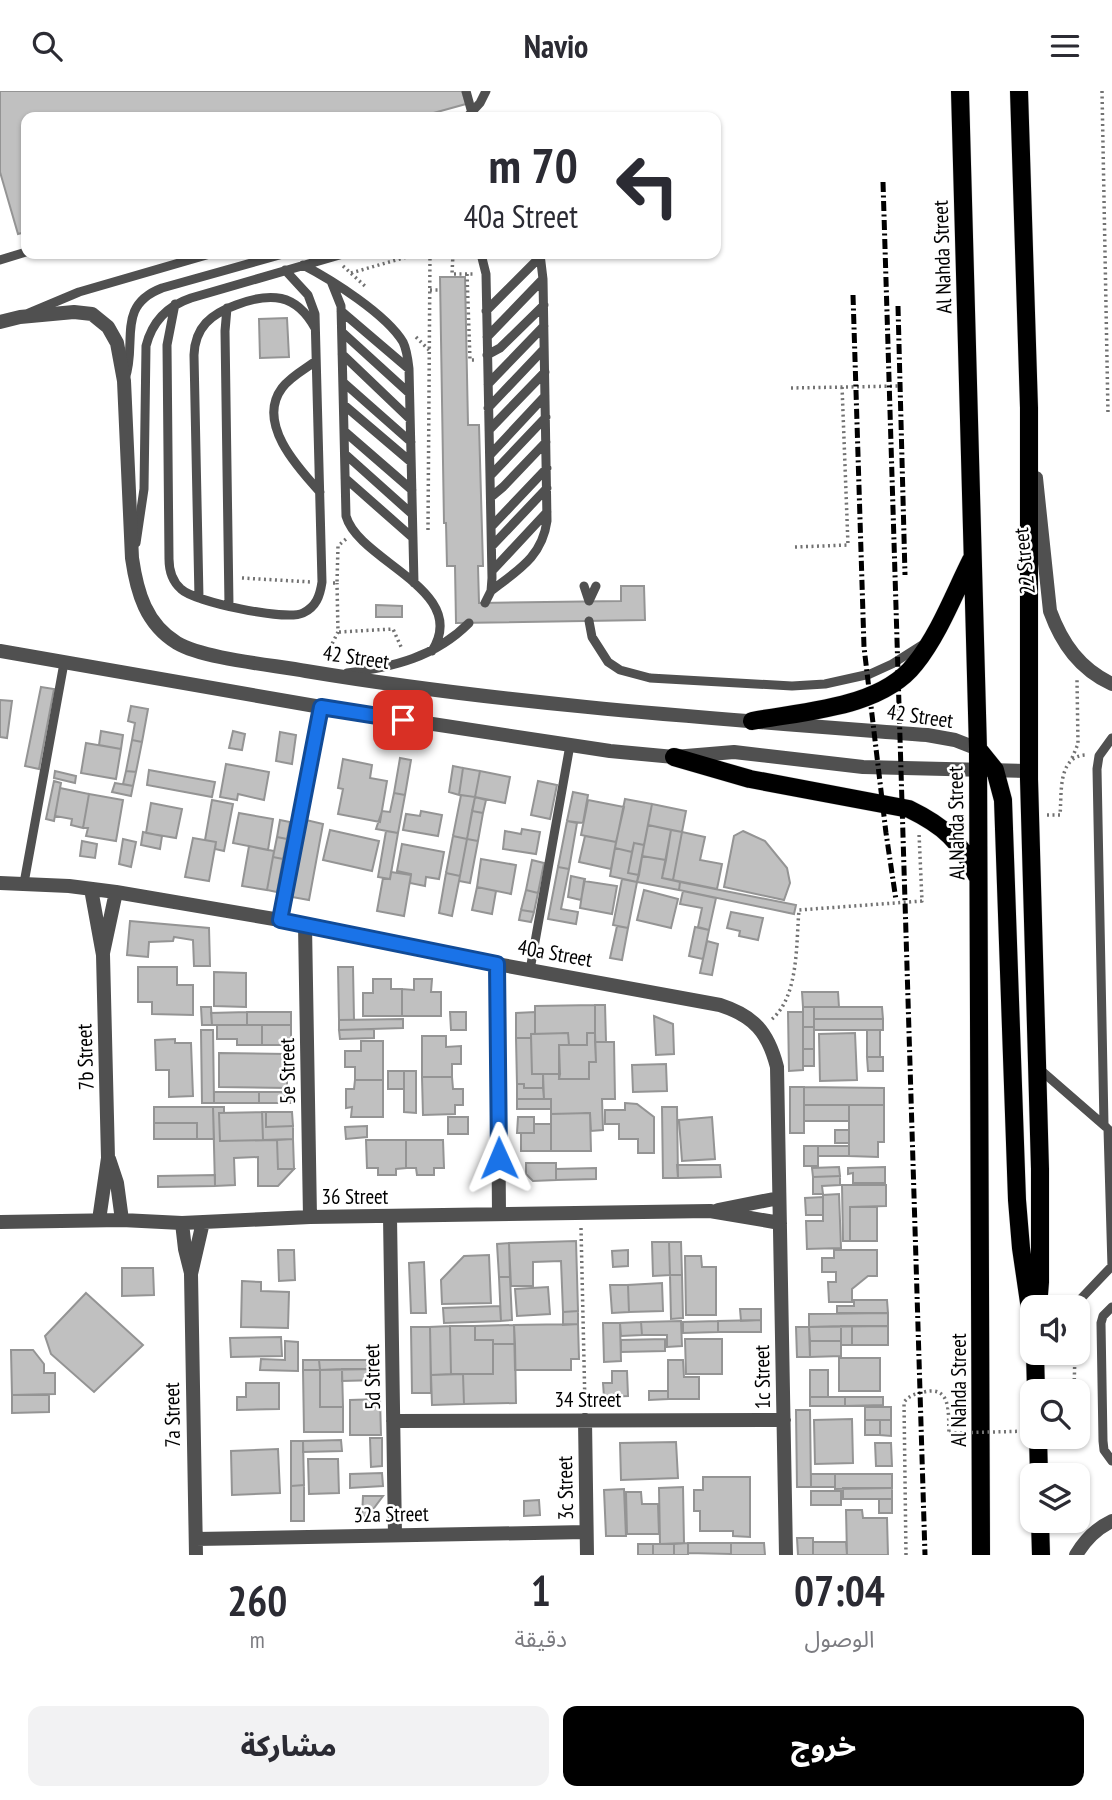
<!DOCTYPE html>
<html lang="ar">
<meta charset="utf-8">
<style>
body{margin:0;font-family:"PT Sans Narrow","Noto Sans Arabic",sans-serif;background:#f2f2f3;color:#2b2b33;direction:rtl;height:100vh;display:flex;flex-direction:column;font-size:26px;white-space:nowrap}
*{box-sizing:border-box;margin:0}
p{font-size:23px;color:#7c7c81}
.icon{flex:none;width:38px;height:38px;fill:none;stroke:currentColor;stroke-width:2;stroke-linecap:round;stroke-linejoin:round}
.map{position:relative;height:1464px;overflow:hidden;direction:ltr}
.side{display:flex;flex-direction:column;background:#fff;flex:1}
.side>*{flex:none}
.hud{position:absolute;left:21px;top:21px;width:700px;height:147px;border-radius:14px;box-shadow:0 2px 5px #0004;direction:rtl;background:#fff;color:#2b2b33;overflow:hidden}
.tools{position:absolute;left:1020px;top:1204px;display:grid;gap:14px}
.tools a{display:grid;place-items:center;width:70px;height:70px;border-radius:14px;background:#fff;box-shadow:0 2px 5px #0004;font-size:35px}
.pin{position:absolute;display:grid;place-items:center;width:60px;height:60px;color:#fff;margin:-30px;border-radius:14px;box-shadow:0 4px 10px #0006}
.me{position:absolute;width:77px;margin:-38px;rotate:359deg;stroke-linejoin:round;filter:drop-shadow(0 0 5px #0008)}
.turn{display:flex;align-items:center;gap:24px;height:147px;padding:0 28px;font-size:32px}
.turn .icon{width:91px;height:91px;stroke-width:2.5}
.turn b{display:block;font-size:49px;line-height:60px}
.eta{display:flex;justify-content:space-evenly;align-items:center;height:119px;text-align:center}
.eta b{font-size:42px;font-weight:800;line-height:49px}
.cta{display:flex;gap:14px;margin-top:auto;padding:14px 28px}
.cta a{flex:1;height:80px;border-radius:14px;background:#000;color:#fff;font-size:28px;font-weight:800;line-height:80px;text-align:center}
.cta a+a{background:#f2f2f3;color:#2b2b33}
header{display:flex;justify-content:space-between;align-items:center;height:91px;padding:0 28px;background:#fff;font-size:32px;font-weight:800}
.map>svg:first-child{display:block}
.building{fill:#c0c0c0;stroke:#949494;stroke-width:2}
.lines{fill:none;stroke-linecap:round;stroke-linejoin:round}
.primary-casing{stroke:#dbdbdb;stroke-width:19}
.path{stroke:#727272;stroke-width:3.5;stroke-dasharray:2 3.5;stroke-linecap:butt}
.lane{stroke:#505050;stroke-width:9}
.street{stroke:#505050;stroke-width:14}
.primary{stroke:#000;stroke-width:18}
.rail{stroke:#000;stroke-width:5;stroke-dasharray:10 3.5 2 3.5;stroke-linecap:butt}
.path-bridge{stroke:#727272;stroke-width:3.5;stroke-dasharray:2 3.5;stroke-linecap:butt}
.route-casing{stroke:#114b97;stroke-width:18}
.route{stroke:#1a73e8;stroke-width:12}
.labels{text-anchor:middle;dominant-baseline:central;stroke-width:5;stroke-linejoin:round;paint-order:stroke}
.street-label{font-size:21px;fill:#000;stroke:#fff}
</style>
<header><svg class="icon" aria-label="menu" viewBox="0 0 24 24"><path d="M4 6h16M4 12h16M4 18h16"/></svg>Navio<svg class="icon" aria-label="search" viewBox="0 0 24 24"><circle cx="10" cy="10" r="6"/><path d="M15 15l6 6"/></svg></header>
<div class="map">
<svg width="1112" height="1464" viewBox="0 0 1112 1464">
<rect width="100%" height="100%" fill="#fff"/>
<path class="building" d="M0,0h462l4,13 -47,13h-393v115l-8,2 -18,-62z
M440,186h25l3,148h11l4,141h-5l1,37 142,-2v-15h23l1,34 -189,3 -1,-57h-8l-1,-43h-2z
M287,227l2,39 -29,1 -1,-39z
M376,514l26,1v11h-26z
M41,596l13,2 -15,80 -14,-3z
M0,609l12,1 -5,37 -7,-1z
M131,615l17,3 -6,33 -10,-2 3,-17 -7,-2z
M101,640l22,4 -2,14 -22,-4z
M233,640l12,3 -3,16 -13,-2z
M280,641l16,3 -4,29 -16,-3z
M132,649l10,2 -6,30 -10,-1z
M86,652l35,6 -5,30 -35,-6z
M400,667l11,2 -6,35 -11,-2z
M343,668l29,6 -2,13 17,3 -7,41 -42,-8 5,-25 -5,-1z
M226,673l43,8 -5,28 -26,-6 -1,6 -17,-3z
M453,675l10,2 -4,27 -10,-3z
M463,677l17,3 -5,26 -16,-2z
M149,679l66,12 -3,15 -65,-12z
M55,680l21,5 -1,7 -21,-5z
M126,680l10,1 -3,14 -10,-2z
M480,680l30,6 -5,26 -30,-6z
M54,690l7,2 -7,38 -8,-2z
M538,690l19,4 -7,34 -19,-4z
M115,692l18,3 -2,10 -19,-4z
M60,697l29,6 -6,34 -12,-3 1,-6 -17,-3z
M573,701l15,3 -5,28 -16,-2z
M394,702l11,2 -7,38 -22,-4 6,-18 8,1z
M89,703l34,6 -7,41 -30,-5 2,-8h-5z
M461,704l14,2 -8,42 -14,-3z
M475,706l11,3 -3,13 -11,-2z
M625,708l27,5 -8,41 -10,-2 -2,9 -17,-4z
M212,709l21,4 -9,47 -9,-2 1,-7 -11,-2z
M588,709l36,7 -8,35 -35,-7z
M151,712l31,6 -6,29 -30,-5z
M652,713l34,7 -4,21 -34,-7z
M421,720l21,4 -4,21 -35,-6 3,-16 14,2z
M472,720l11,2 -5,28 -11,-2z
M239,722l34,6 -5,31 -35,-7z
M280,729l10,2 -3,17 -10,-2z
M306,729l17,4 -14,76 -17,-3z
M567,730l10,2 -8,46 -11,-2z
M648,734l23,5 -5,30 -24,-4z
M522,738l18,3 -4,22 -33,-5 2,-18 16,3z
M330,739l49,11 -7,30 -49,-11z
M671,739l11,2 -9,48 -11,-2z
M386,740l12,2 -8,46 -12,-2z
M743,740l22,10 22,27 3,15 -6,17 -60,-13 10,-51z
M143,741l19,4 -2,13 -19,-4z
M682,741l23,5 -5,23 22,4 -5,25 -44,-9z
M453,745l14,3 -7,37 -14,-3z
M585,745l31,6 -5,27 -32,-7z
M277,746l10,2 -4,20 -10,-2z
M193,747l23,4 -7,39 -24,-4z
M123,748l13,3 -5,25 -12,-3z
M467,748l11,2 -8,42 -11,-2z
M82,750l15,3 -2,14 -15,-2z
M634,752l10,2 -5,30 -11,-2z
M402,753l42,8 -5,27 -13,-2 -1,9 -15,-3 1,-9 -14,-3z
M249,755l25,5 -7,39 -25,-4z
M615,757l17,4 -4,21 11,2 -2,7 -27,-6z
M642,765l24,4 -4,18 18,4 -1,8 -42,-8z
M273,766l10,2 -6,33 -10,-2z
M481,768l35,6 -5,29 -34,-7z
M532,769l12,3 -6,30 -12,-3z
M558,776l11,2 -8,40 17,3 -2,12 -28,-5z
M391,781l20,3 -7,41 -27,-5 6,-33 7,1z
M446,782l14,3 -8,40 -13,-3z
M571,785l14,3 -4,21 -13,-3z
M622,788l15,3 -9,46 -15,-3z
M584,790l33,5 -5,28 -32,-6z
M680,791l116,23 -2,9 -115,-24z
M477,796l19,4 -4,23 -20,-4z
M526,799l12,3 -4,19 -13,-2z
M644,799l34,9 -7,29 -34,-8z
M683,800l33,7 -7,32 -11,-3 4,-19 -22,-4z
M521,819l13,2 -3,10 -12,-2z
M731,821l32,6 -5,22 -19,-4 1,-5 -13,-3z
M130,830l79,7 1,38h-16l-1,-26 -19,-3 -1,4 -24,1 -1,15 -21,-2z
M617,835l11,2 -6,32 -12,-2z
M695,836l14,3 -6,29 -14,-3z
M707,850l11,3 -6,31 -12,-2z
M138,876h39v18h16v30l-41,-1v-12h-14z
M338,876h15l1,53h-15z
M214,881l32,1v34l-32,-1z
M373,888h18v10h11v27h-39v-23h10z
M414,888h18l-1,13h10v24h-39v-27l12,1z
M802,901h36l1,15h-36z
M595,914v28h-8v12h-18l-1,-12 -33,1v-28z
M595,914h10l1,37h-11z
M201,916h10l1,18h-10z
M803,916h11v20h-11z
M814,916h68l1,12h-69z
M247,921v13h-35l-1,-12z
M247,921h44v13h-44z
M450,921h16v18h-15z
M535,921v22h-4v4h-15v-25z
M788,921h15v58l-14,1z
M654,925l19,8 1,30 -18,1z
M403,928v9l-64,2v-10z
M814,928h69v11h-69z
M217,934h45v20h-25v-6h-20z
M262,934h29v20h-29z
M803,936h11v22h-11z
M374,938v9l-34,1 -1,-9z
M201,939h12l1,73h-12z
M867,939h13v27h-13z
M568,942l1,12h-10l1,29h-28l-1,-40z
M587,942h8l1,29h-7v17h-30v-34h28z
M855,942l2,47 -37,1 -1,-47z
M422,945h24v11l15,-1v18h-9v13h-30z
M516,947h15l1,36h11v14h-19v-4h-7z
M175,948v4h16l2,53 -24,1v-27h-13l-1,-30z
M361,950h22v39h-28v-13h-10v-16h16z
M595,951h19l1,57h-13l1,31 -12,1 -1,-18 -39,1v-15h-7l-1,-25h17l-1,5h30v-17h7z
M803,958h11v17h-11z
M219,962l68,1v34l-68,-1z
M867,966h16v14h-15z
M666,973l1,27 -34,1 -1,-27z
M388,980h16v18h-16z
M404,980h12v42l-12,-1z
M422,986h30l1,12h10v16h-8v9l-32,1z
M355,989h28v37h-32l1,-10 -6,1v-19h8z
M517,993h7v4h19l1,11h-27z
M790,996h14v46h-14z
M804,996l80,1v17h-80z
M214,1001h45v11h-45z
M259,1001h35v11h-35z
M517,1008h34v10h-34z
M625,1012l12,1 17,13v36h-16v-14h-19v-15h-14v-14h20z
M804,1014h45v16h-45z
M849,1014h35v37h-6v15l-29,-1z
M154,1016h59l1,32h-17v-16h-43z
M213,1016h11v6h-5l1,28 57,-1 1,29h16l-16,17h-20v-29l-24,1 1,27 -20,1z
M662,1016h15l1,71h-15z
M262,1021l1,28 -43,1 -1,-28z
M262,1021h4v15l27,-1v13l-30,1z
M266,1021h26l1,14 -27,1z
M590,1022l1,38h-40v-37z
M448,1026h20v17h-20z
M518,1026h16v16h-17z
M712,1026l3,42 -33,2 -3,-41z
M154,1032h43v16h-43z
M534,1033h17v27h-30v-18h13z
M367,1035v11l-21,2 -1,-12z
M835,1039h14v13h-14z
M293,1048l1,30h-16l-1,-29z
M366,1049h40v28l-10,1v6h-18v-7h-11z
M406,1049h37l1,28h-10v7h-17l-1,-7h-10z
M804,1055h14v20h-14z
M818,1055h31v10h-31z
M526,1072h30v17l-23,1 -7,-7z
M677,1074h43l1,12 -43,1z
M839,1076l1,9 -27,1 -1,-9z
M885,1076v16h-32v-10l-5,1v-6z
M596,1077v11l-40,1v-11z
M215,1084v11l-57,1v-11z
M840,1085v9l-18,1 1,8h-10v-17z
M842,1094h44v21l-36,1v34h-7z
M839,1103l2,54 -34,1 -1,-28h17v-26z
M823,1106v18h-17l-1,-17z
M850,1116h27v34h-27z
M576,1150l2,70 -15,1 -2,-51 -28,1v24h-22l-2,-43z
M652,1151h17l1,33 -17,1z
M669,1151h12l1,33h-12z
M509,1152l1,34h-11l-2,-33z
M278,1159h16l1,30 -16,1z
M628,1159v16l-15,1 -1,-16z
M834,1159h43v26h-9l-16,13v13h-23l-1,-20h8v-10h-14v-14h12z
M489,1164l2,48 -49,1 -1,-24 23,-24z
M685,1165h16l1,11h14v48h-30z
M424,1171l2,51h-15l-2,-50z
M122,1177h31l1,27 -32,1z
M670,1184h12l1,43 -12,1z
M499,1186h11l2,43 -11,1z
M242,1190l19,1v9l28,1 -1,36 -47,-1z
M662,1192l1,28 -34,1 -1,-27z
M610,1194h18l1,27 -17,1z
M548,1196l2,27 -33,2 -2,-27z
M86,1202l57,52 -49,47 -43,-38 -6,-18z
M854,1209h33l1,13h-51v-7h17z
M500,1215l1,15 -57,2 -1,-15z
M740,1218h21v11l-20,1z
M578,1220v13l-15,1v-13z
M888,1222v13l-79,1v-13z
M761,1229v12h-43v-11z
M681,1230l1,25 -15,1v-12h-25l-1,-13z
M718,1230v11l-35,1v-11z
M641,1231l1,13 -21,1 -1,-13z
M603,1232h17l1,38 -17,1z
M578,1233l1,35h-8v11h-56l-1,-45z
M514,1234l1,19h-22v-4h-18v-14z
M450,1235h25v14h18v34h-42z
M450,1235l1,48 -20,1 -1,-48z
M841,1235v15h-31l-1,-14z
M841,1235h11v19h-11z
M852,1235h36v19h-36z
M411,1236h19l1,66h-19z
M796,1236h13l1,30h-13z
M281,1246l1,19 -51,1 -1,-19z
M665,1248v12l-44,1v-12z
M685,1248h37v35h-36z
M285,1250l13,1v29l-38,-1 1,-11 24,1z
M810,1250h31v15l-31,1z
M493,1253h22l1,59 -52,1 -1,-30h30z
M11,1259h22l11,14v9h11v21l-43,1z
M839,1267h41v33h-41z
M303,1269h16l1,10h-17z
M319,1269h58v9l-57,1z
M668,1269h15l1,17h15v22h-31z
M342,1278h35l1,11 -36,1z
M342,1278l1,38h-23v-37z
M303,1279h17v37h23v25h-39z
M810,1279h18v27h-18z
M612,1280h15l1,25 -24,1 -1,-14h9z
M463,1283l1,30 -32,1 -1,-30z
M246,1292h33v26l-42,1v-13h9z
M649,1300h19v8l-19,1z
M12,1304h37v17l-37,1z
M810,1306h35v9h-35z
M845,1306h38v8l-38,1z
M380,1308l1,36h-31v-35z
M865,1316h26v13h-26z
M796,1319h14l1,77h-14z
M852,1328l1,44 -38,1 -1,-44z
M865,1329h15v15h-15z
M880,1329h11v16l-11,-1z
M370,1347h12v28l-11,1z
M341,1349l1,11 -39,1v-11z
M291,1350h12l1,44 -13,1z
M676,1351l2,36 -57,2 -1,-37z
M875,1352h16l1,23h-16z
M278,1358l2,44 -48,2 -1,-44z
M308,1368h30l1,34 -30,1z
M382,1382l1,13 -33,2v-14z
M811,1383h24v13h-24z
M835,1383h57v14l-57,1z
M703,1386h47v60l-17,-1v-5h-33v-20h-6v-21h9z
M304,1394v36h-13v-35z
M683,1396l1,56 -24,1 -1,-56z
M843,1397h49v11h-49z
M624,1398l2,47h-20l-2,-46z
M811,1400h30v14h-30z
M626,1401h15l1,12h16l1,30h-32z
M363,1405h20l-15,20h-6z
M879,1408h13v14h-13z
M539,1409l1,15 -16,1v-15z
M846,1419h16l1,8h24l1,37h-41z
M797,1447h16v17h-15z
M813,1451h33l1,13h-34z
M688,1452h43v11l-43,-1z
M688,1452v12h-14v-11z
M731,1452h33l1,12h-34z
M638,1453h15v11h-15z
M653,1453h21v11h-21z"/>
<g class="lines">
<g class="primary-casing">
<path id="primary" d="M960,0l18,658 3,806
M1019,0l10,317v371l11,390v113l-2,25
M752,630c52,-10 129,-13 163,-57 24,-30 39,-70 56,-104
M978,658l17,21 8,30 14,400 4,48 11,75
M674,666l76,22 159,30c35,17 51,32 68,67
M1035,1262l1,38
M1038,1346l1,38
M1040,1430l1,34"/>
</g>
<path class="path" d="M1102,0l6,323
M453,163l-1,20h23
M343,175l23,21
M351,182l66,-19
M467,183l3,86h7
M430,199h11
M416,246l13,13
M791,297l110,-2
M428,439l2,-276
M795,456l53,-2 -6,-159
M242,487l69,4
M333,492h4l1,-37 8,-7
M339,541l54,-3 9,20
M327,568l2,-9 9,-18 -1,-49
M1072,667l6,-14 -1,-64
M1047,724h13c2,-21 -3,-59 26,-60
M772,928c27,-23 24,-76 27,-109l123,-9 -3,-68
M581,1137l4,178
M1078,1246l7,-23
M1074,1300l1,-38
M906,1464l-2,-153c6,-7 11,-8 20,-10 28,-7 24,22 25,41"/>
<path class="lane" d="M466,0l6,22
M467,26l13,-14 6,-12
M481,163l5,20 6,304 -1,13 -6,12
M0,169l26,-8
M303,174c29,15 83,49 100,77 4,8 5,18 6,27l5,214
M331,190l10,25 5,210c13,46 125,74 86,135
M175,213l-8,41 2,214c0,12 3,22 12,30 13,13 105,32 122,24 13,-6 17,-17 19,-31l-7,-268 -7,-19 -23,-25
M227,217l-2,23 4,275
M341,220l68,58
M486,220l55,-55
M29,222l50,-21 131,-38
M342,241l67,61
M487,246l56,-58
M342,263l68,65
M487,264l13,-7 44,-43
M316,270c-11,8 -26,16 -34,27 -26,35 16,80 38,104
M125,288c13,-36 -10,-73 37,-91l121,-34
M343,291l68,60
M488,293l56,-58
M344,314l67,57
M488,317l56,-59
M489,339l56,-58
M344,340l68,59
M345,363l67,60
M490,364l55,-59
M490,385l56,-59
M345,387l68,60
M491,406l12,-10 43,-45
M491,436l56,-59
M136,452l8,-54 2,-143c6,-24 21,-40 45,-48l152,-44
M492,455l55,-58
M492,480l55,-59
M584,495l5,15
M491,500c27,-21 51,-34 56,-70l-4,-242 -3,-25
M199,507l-5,-243c1,-28 17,-41 42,-50 34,-13 60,-12 79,23
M589,510l7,-15
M589,530l3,16 16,25 12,8 30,8 142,8 33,-2 45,-10 22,-10 30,-19
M347,582c47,-6 88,-16 122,-50
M24,792l40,-220
M280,829l41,-213
M530,879l40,-225
M1037,976l69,60
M1104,1034l-7,-356 2,-13 13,-18
M1108,1038l4,138
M1073,1216l39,-41
M1112,1216l-9,9 -2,7 2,118 1,9 8,11"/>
<path class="street" d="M0,231l20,-5 54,-5 18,2 16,13 9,16 7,38 8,177c5,35 14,66 45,85 27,16 97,22 129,28 205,34 414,48 621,64l28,5 23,9
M1036,387l14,133c12,33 30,58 62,73
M0,560l321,56 289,44 64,6 60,-5 129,15 166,4
M0,792l69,3 47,6 164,28 217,44 223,41c34,11 48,27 57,62l9,488
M91,798l12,66 5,203 -9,62
M305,834l5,292
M103,862l13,-61
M497,873l2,250
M109,1068l8,24 5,37
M718,1119l61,-12
M390,1126l5,318
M0,1131l122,-2 60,3 128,-6 400,-6 70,12
M182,1132l3,26 6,24
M585,1329l2,135
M393,1330l391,-1
M196,1448l390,-7
M196,1464l-5,-281 12,-52
M1076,1464c9,-15 21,-27 36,-34"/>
<use href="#primary" class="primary"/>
<path class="rail" d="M883,91l42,1373
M853,204l11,352 22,186 10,67
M898,215l7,269"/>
<path class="path-bridge" d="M949,1342l83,-2"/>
</g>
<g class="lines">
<g class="route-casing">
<path id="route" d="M403,629l-82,-13 -41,213 217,44 2,194"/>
</g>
<use href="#route" class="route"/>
</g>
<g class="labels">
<g class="street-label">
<text transform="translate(942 166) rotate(-92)">Al Nahda Street</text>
<text transform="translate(1024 470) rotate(-96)">22 Street</text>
<text transform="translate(356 566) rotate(8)">42 Street</text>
<text transform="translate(920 625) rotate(8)">42 Street</text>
<text transform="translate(956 732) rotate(-91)">Al Nahda Street</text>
<text transform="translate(555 862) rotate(10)">40a Street</text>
<text transform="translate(85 966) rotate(-92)">7b Street</text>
<text transform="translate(287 980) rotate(-91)">5e Street</text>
<text x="355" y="1105">36 Street</text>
<text transform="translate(372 1286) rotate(-91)">5d Street</text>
<text transform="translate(762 1286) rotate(-91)">1c Street</text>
<text transform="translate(958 1299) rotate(-90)">Al Nahda Street</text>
<text x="588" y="1308">34 Street</text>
<text transform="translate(172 1324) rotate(-91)">7a Street</text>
<text transform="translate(565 1397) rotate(-91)">3c Street</text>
<text transform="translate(391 1423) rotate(-1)">32a Street</text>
</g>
</g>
</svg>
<div class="tools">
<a><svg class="icon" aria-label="sound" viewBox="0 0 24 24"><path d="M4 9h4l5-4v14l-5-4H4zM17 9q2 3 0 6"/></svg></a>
<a><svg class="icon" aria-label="search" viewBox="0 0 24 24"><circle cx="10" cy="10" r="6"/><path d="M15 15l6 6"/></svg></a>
<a><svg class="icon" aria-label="layers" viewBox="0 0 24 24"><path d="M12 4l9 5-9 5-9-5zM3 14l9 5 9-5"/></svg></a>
</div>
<div class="pin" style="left:403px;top:629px;background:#d93025"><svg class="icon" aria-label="arrive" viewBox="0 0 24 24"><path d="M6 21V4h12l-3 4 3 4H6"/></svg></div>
<svg class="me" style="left:499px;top:1067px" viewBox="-20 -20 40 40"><path d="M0-17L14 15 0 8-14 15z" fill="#1a73e8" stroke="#fff" stroke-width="4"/></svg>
<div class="hud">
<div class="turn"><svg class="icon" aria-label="left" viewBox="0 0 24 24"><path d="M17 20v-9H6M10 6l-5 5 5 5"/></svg><div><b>70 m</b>40a Street</div></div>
</div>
</div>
<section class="side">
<div class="eta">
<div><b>07:04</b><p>الوصول</p></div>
<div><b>1</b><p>دقيقة</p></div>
<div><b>260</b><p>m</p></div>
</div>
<div class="cta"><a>خروج</a><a>مشاركة</a></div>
</section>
